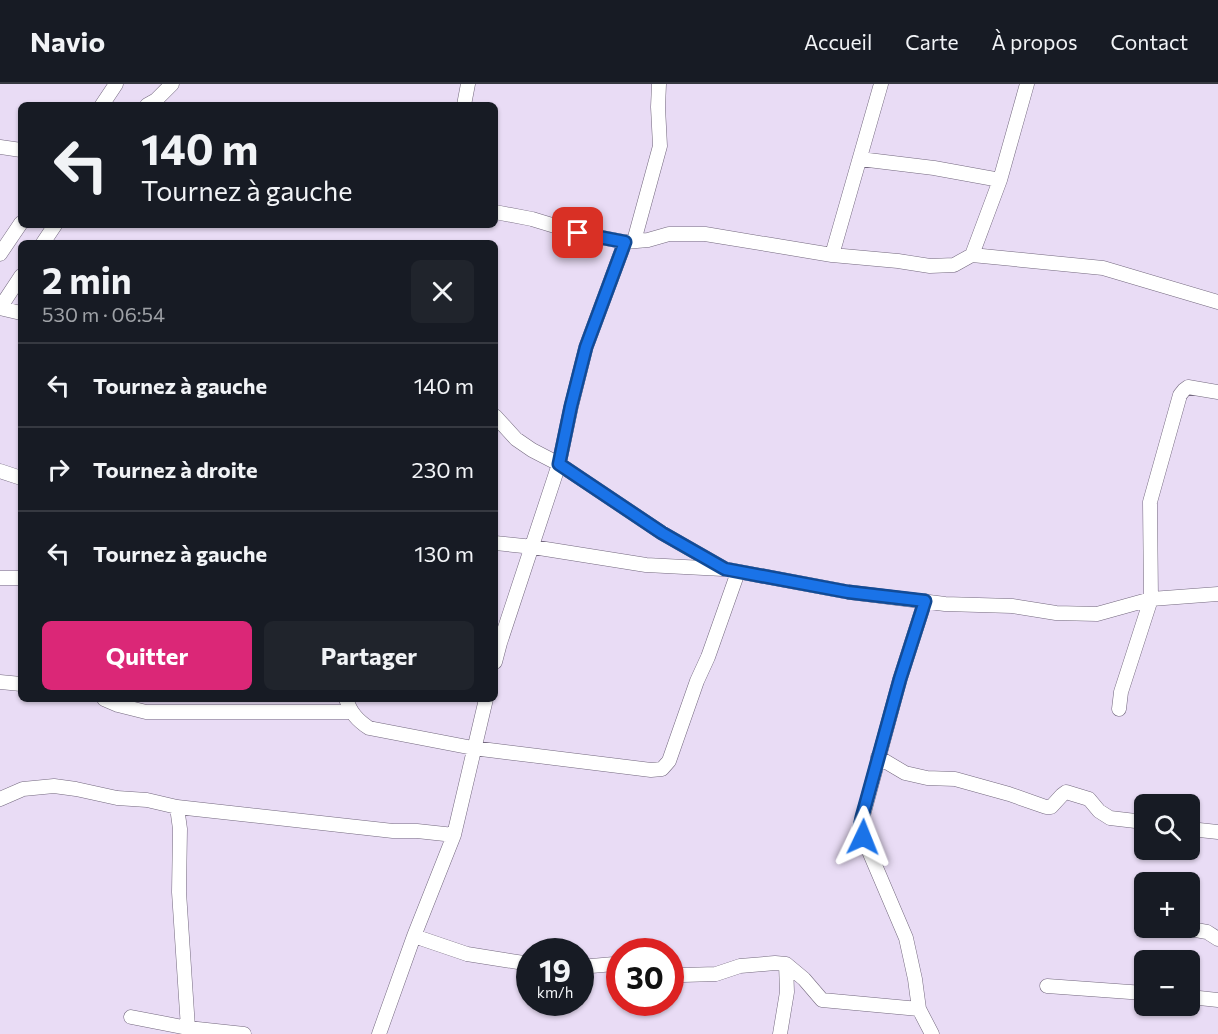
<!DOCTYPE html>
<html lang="fr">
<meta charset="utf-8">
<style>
body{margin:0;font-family:Commissioner,sans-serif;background:#20242c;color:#f1f3f6;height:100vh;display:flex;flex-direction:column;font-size:22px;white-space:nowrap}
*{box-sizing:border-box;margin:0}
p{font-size:20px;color:#9ea1a6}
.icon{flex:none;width:33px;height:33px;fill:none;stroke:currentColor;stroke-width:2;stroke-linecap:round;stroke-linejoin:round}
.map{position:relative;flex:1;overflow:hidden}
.sheet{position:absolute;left:18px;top:156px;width:480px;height:462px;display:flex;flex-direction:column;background:#171b24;border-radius:9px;box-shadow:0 2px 4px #0004}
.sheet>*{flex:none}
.hud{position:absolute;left:18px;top:18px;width:480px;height:126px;border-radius:9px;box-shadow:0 2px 4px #0004;background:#171b24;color:#f1f3f6;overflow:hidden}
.buttons{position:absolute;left:1134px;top:710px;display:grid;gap:12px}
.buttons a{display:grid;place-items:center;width:66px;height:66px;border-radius:9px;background:#171b24;box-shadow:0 2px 4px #0004;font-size:30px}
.speed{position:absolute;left:516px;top:854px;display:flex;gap:12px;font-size:30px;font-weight:700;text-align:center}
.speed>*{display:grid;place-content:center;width:78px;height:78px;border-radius:50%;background:#171b24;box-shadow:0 2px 4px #0004;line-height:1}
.speed small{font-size:15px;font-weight:400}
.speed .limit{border:9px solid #d22;background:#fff;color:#111}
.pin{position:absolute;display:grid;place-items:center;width:51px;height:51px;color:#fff;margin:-26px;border-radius:12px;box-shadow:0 3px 9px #0006}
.me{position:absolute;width:66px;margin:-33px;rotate:2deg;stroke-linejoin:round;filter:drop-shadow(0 0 4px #0008)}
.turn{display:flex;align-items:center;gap:21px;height:126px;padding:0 24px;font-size:27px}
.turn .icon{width:78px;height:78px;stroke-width:2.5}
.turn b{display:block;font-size:42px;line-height:51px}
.round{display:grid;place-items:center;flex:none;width:63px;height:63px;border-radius:9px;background:#20242c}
.head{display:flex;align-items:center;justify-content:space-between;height:102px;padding:0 24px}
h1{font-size:36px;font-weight:700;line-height:45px}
.action{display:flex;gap:12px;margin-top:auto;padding:12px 24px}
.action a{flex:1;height:69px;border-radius:9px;background:#db2777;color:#fff;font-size:24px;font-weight:700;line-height:69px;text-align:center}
.action a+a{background:#20242c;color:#f1f3f6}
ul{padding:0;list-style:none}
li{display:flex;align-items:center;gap:18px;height:84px;padding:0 24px;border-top:2px solid #363941}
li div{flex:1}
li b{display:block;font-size:22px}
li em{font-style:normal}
header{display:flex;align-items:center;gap:36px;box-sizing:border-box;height:84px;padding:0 30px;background:#171b24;border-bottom:2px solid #363941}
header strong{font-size:28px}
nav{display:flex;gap:33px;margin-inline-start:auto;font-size:21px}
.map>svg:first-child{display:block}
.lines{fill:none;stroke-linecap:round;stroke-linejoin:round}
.minor-casing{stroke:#73687e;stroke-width:15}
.minor{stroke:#fff;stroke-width:14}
.route-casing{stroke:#114b97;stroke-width:15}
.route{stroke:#1a73e8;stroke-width:10}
</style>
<header>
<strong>Navio</strong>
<nav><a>Accueil</a><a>Carte</a><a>À propos</a><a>Contact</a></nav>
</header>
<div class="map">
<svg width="1218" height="950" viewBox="0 0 1218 950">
<rect width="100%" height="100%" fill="#e9dcf5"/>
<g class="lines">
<g class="minor-casing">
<path id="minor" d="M102,21l14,-21
M147,21l9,-5 16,-16
M464,21l4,-21
M0,63l21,3
M860,75l74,9 66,12
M495,128l37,7 46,14 47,9 23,-2 21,-6h36l127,21 66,6 32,5 24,-1 18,-10 131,13 115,34
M634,157l26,-95 -2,-39 1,-23
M43,159l12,-18
M0,170l21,-31
M832,171l49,-171
M972,171l28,-75 27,-96
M0,224l21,-32
M0,224l21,5
M495,332l21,23 16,11 27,14 103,69 63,36 123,23 97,12 67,2 44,7 41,1 54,-15 67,-5
M0,387l21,7
M495,459l38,4 113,18 77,4
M0,494h21
M925,517l-25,78 -40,148 3,10 43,101 9,41 4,30 13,25
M495,578l5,-19 59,-179 12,-57 15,-60 39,-105
M0,598l21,2
M104,615l14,6 28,7h205
M346,615c5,14 11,21 23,29l104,20 178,22 11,-1 7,-8 28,-80 11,-24 30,-85
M1119,625l2,-17 30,-93 -1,-97 30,-107 4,-5 4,-3 30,5
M878,673l27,16 22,5 28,1 54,15 37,13h5l11,-12 4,-3 23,7 10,12 11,7 34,4
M0,715l23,-10 31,-3 22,3 41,9 30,2 30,7 216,24h24l37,4
M177,723l3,22 -1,63 9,136 -2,6
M1190,745l28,3
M1142,836h2
M1179,843l28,5 11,7
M414,852l53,18 63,10
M580,883l34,-3 6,1
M670,888l13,3 33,-1 24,-8 35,-3 11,1 18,15 18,21 97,9
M1047,902l97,7
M1190,913l28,3
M131,933l57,11 56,6
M379,950l35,-98 40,-101 32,-136
M780,950l7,-42 -1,-28"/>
</g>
<use href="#minor" class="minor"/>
</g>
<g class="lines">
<g class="route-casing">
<path id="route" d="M578,149l47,9 -39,105 -15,59 -12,58 103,69 63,36 123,23 77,9 -25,78 -38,138 -2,10 3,10"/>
</g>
<use href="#route" class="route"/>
</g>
</svg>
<div class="buttons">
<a><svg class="icon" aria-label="search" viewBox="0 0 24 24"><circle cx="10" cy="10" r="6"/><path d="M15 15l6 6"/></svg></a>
<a>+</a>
<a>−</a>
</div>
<div class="speed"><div>19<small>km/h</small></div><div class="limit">30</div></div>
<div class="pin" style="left:578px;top:149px;background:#d93025"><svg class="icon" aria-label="arrive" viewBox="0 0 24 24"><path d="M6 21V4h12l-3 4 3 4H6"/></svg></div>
<svg class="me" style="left:863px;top:753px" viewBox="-20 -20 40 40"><path d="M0-17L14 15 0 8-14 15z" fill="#1a73e8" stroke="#fff" stroke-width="4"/></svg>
<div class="hud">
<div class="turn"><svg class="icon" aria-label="left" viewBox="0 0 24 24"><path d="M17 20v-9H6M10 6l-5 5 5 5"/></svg><div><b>140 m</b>Tournez à gauche</div></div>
</div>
<section class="sheet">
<div class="head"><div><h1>2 min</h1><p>530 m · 06:54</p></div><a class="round"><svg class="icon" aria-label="close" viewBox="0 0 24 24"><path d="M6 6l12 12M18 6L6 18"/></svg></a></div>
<ul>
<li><svg class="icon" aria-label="left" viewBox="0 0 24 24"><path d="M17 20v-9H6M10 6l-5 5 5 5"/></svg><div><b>Tournez à gauche</b></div><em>140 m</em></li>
<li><svg class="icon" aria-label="right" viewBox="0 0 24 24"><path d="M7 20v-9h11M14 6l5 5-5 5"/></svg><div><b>Tournez à droite</b></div><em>230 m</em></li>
<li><svg class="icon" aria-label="left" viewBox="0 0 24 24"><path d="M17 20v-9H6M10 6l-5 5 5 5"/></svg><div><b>Tournez à gauche</b></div><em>130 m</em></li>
</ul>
<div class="action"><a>Quitter</a><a>Partager</a></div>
</section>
</div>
